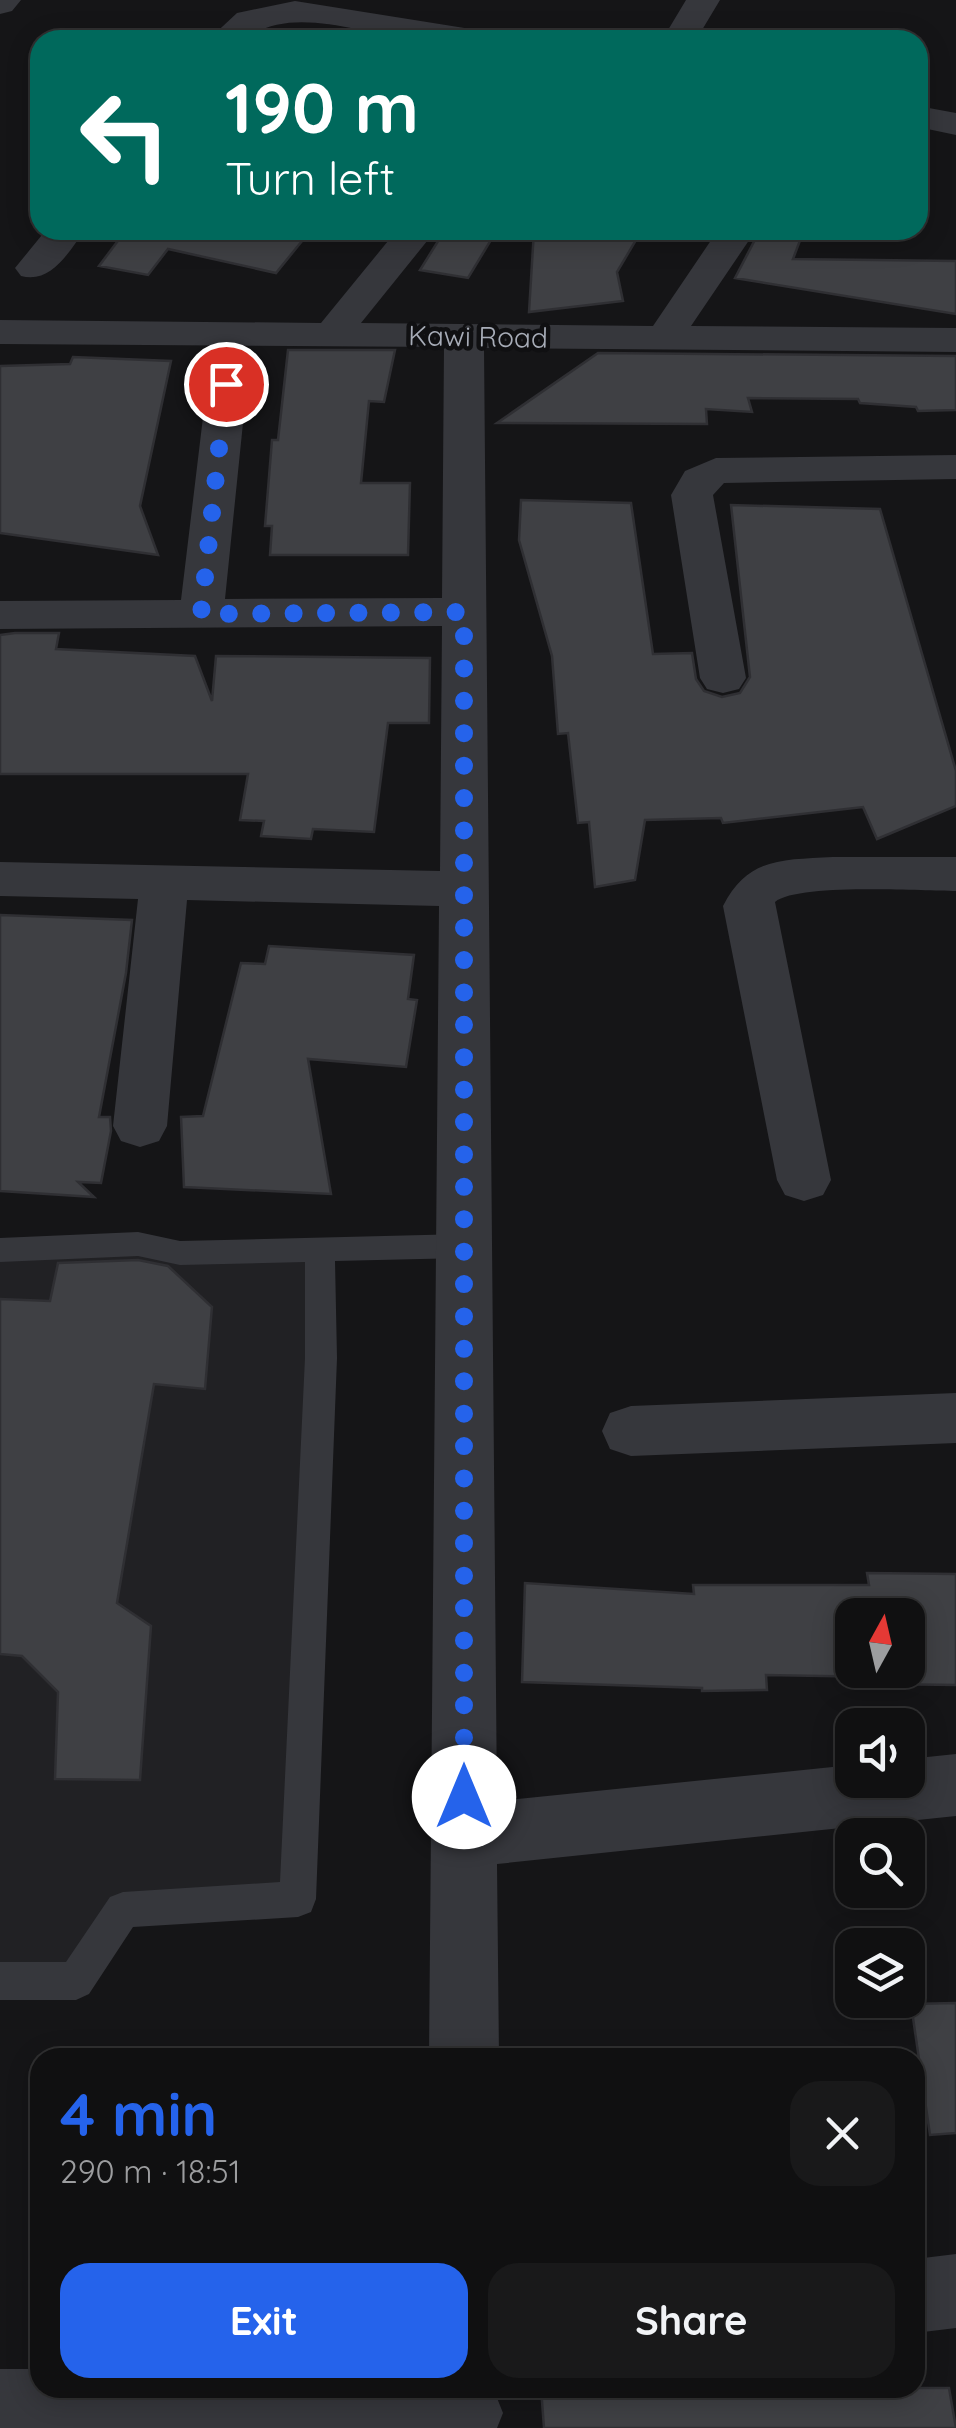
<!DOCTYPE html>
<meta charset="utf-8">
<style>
body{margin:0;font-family:Quicksand,sans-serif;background:#19191a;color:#f1f3f6;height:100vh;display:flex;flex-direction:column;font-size:38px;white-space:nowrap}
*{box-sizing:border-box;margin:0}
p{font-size:32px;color:#9c9d9f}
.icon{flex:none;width:55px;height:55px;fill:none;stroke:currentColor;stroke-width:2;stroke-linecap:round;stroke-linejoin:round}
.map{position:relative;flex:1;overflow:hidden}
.details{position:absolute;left:30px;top:2048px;width:895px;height:350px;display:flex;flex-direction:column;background:#101011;border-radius:30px;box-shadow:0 5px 25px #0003,0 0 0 2px #303031}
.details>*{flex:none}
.guide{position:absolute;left:30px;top:30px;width:898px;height:210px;border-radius:30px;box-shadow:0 5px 25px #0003,0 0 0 2px #303031;background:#00695c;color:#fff;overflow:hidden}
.needle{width:65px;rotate:8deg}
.controls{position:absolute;left:835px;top:1598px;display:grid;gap:20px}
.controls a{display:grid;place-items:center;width:90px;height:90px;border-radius:20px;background:#101011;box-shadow:0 5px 25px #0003,0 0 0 2px #303031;font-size:50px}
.pin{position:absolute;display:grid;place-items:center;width:85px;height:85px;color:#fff;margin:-42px;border:5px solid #fff;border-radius:50%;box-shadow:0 2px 10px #0007}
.me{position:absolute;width:110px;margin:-55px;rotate:0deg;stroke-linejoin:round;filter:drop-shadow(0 0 8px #0008)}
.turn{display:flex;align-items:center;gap:35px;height:210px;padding:0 30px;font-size:45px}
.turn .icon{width:130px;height:130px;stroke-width:2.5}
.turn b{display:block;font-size:70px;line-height:85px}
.round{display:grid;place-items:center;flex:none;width:105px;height:105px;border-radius:30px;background:#19191a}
.headline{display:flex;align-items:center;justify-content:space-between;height:170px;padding:0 30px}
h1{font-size:60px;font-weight:700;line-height:75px;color:#2563eb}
.primary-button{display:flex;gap:20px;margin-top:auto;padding:20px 30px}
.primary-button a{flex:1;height:115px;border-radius:30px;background:#2563eb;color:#fff;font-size:40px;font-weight:700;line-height:115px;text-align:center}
.primary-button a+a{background:#19191a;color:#f1f3f6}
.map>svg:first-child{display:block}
.built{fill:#212124}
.building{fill:#3f4044;stroke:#2f2f33;stroke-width:2.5;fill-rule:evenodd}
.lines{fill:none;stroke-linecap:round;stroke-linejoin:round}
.lane{fill:#36373c;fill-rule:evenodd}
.street{fill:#36373c;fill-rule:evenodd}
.route{stroke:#2563eb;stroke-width:18;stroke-dasharray:0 32.4}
.labels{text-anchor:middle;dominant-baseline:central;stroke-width:9;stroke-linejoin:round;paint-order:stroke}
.far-street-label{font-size:28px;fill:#a7acb7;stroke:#101012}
</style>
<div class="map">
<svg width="956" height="2428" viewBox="0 0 956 2428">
<rect width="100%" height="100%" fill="#151517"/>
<path class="built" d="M320,1250l-22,649 -175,11 -47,71h-76v-729z"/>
<path class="building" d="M126,230h185l-35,43 -108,-24 -20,26 -49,-9z
M445,230h52l-29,48 -48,-8z
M534,230h108l-25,42 6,29 -94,11z
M760,230h44l-11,29 163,2v53l-221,-36z
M288,350h107l-11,52 -15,-1 -8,82h49l-2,72h-138l2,-29h-7l7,-86h6z
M598,353l358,3v54l-38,1 -2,-4 -56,-4 -2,-4 -110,-1 4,14 -46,-3 1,15 -210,-1z
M73,357l98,4 -31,145 18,49 -158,-22v-167l70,-2z
M521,500l110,3 22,151 39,-1 4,26 8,12 18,6 18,-4 10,-16 -19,-172 149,4 76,262v35l-79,33 -14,-32 -140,16 -2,-5 -76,2 -10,60 -40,7 -6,-65 -11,1 -10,-90 -10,1 -6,-78 -33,-116z
M15,633h44l-3,16 139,7 17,45 4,-45 214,2 -1,65h-41l-14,109 -61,-3 -2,10 -50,-3 3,-15 -24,-1 8,-46h-248v-139z
M0,915l132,5 -6,53 -27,144h11l1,14 -10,52 -23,-1 16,15 -94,-6z
M269,946l145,9 -6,44 9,1 -11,67 -98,-8 23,135 -147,-7 -3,-70 22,-1 38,-153 24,1z
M138,1260l30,6 44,41 -7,82 -51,-5 -37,219 34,23 -11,154 -85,-1 3,-87 -36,-36 -22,-2v-355l50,2 8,-38z
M867,1573l89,1v111l-76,-1 -1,-7 -113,-2 1,15 -65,1v-3l-180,-6 3,-99 169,11 -1,-9h176zM852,1615h56v55h-56z
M956,2003v130l-26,2 -19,-131z
M541,2388h408l7,40h-412z"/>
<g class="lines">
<path class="lane" d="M138,1232l42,9 284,-7 11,3 4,9 -4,9 -11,3 -129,3 2,97 -21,541 -5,13 -13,5 -165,10 -44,67 -13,6h-76v-38h66l44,-65 13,-5 157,-10 25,-524v-96l-125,3 -42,-9 -138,6v-24z"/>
<path class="street" d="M0,0h21l-9,11 -12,3z
M686,0h34l-24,40h-34z
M295,1l182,29 12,3 5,7c-28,0 -58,3 -85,-1 -51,-6 -120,-35 -164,1h-37l29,-27z
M918,106l38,7v22l-38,-8z
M46,230h39c-17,23 -34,54 -64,46l-6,-8z
M397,230h39l-75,93 292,3 65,-96h38l-65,96 265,2v24l-472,-4 13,1453 355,-36v15h56v-21l48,-5v62l-459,48 2,194h-70l10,-1152 -252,-6 -20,226 -8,15 -19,6 -19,-6 -8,-15 25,-227 -138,-3v-34l440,9 2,-245 -442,3v-28l181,-1 26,-216 6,-8 14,-4 14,4 6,8 -22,215 217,-1 2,-251 -444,-3v-24l321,3z
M956,455v24l-232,4 -11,12 33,183 -7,11 -16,4 -16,-4 -7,-11 -29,-183 14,-24 31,-13z
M833,857h123v34c-35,0 -158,-8 -181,11l56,278 -8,15 -19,6 -19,-6 -8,-15 -54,-274c25,-49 59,-46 110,-49z
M956,1393v50l-325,13 -21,-7 -8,-18 8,-18 21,-7z
M956,2254v74l-41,5v-74z
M0,2369h40v19h453l10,25 -6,15h-497z"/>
</g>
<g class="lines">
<path class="route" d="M226,384l-25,230 263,-2v1185"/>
</g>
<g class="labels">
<g class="far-street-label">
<text transform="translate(478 336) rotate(1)">Kawi Road</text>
</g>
</g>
</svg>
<div class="controls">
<a><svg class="needle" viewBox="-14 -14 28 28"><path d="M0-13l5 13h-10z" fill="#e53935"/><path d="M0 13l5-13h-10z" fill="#9c9d9f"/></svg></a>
<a><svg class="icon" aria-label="sound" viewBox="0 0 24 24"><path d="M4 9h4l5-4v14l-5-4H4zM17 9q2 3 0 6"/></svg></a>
<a><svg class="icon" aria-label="search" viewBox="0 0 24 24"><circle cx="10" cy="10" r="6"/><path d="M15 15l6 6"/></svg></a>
<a><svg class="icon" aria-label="layers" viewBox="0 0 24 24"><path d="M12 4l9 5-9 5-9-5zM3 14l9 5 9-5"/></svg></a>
</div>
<div class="pin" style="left:226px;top:384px;background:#d93025"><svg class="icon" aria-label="arrive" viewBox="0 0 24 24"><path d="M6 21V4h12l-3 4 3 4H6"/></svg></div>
<svg class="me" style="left:464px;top:1797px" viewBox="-20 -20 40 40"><circle r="19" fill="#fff"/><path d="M0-13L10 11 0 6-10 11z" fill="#2563eb"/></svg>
<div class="guide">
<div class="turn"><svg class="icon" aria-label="left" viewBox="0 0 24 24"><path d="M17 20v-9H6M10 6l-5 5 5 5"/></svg><div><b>190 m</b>Turn left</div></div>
</div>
<section class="details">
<div class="headline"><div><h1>4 min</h1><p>290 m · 18:51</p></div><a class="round"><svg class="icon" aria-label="close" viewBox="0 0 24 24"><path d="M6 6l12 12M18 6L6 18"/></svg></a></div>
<div class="primary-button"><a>Exit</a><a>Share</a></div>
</section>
</div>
